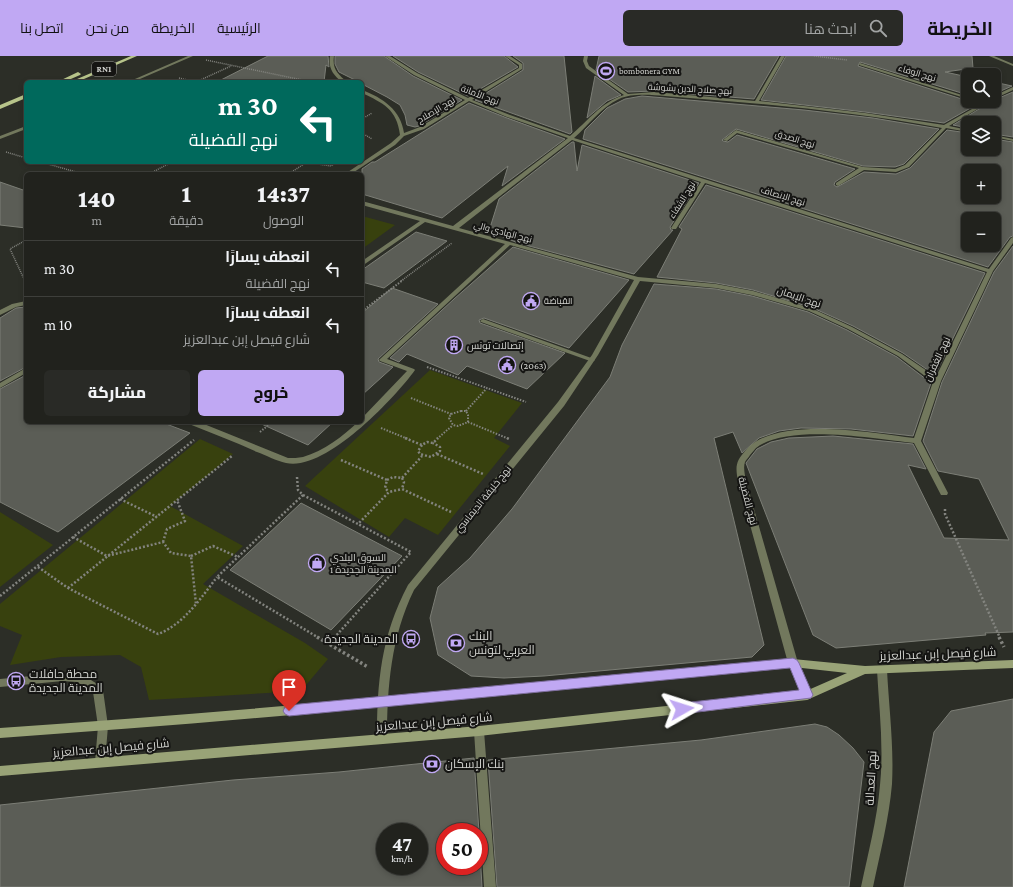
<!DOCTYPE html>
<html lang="ar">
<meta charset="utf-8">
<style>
body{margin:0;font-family:"Crimson Pro",Cairo,serif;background:#292a26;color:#f1f3f6;direction:rtl;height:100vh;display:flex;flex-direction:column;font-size:15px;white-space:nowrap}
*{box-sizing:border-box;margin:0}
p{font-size:13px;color:#a2a4a4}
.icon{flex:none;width:22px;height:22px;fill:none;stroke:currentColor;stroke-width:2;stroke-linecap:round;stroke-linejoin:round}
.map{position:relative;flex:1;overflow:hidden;direction:ltr}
.drawer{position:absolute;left:24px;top:116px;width:340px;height:252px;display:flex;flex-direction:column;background:#21221d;border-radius:6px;box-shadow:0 2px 6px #0003,0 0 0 1px #3e3f3b;direction:rtl}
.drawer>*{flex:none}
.guide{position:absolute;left:24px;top:24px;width:340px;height:84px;border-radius:6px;box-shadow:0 2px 6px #0003,0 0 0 1px #3e3f3b;direction:rtl;background:#00695c;color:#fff;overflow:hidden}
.controls{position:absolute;left:961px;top:12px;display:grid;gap:8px}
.controls a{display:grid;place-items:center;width:40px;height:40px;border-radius:6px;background:#21221d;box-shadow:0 2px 6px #0003,0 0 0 1px #3e3f3b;font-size:20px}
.speed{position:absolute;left:376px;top:767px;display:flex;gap:8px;font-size:20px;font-weight:700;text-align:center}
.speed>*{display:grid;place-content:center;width:52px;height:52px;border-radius:50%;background:#21221d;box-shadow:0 2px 6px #0003,0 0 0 1px #3e3f3b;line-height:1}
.speed small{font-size:10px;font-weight:400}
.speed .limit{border:6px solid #d22;background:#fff;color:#111}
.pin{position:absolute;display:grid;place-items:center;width:34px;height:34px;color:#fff;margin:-41px -17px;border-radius:50% 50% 50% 0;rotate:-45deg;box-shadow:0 0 4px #0007}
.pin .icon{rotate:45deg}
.me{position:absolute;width:44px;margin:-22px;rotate:84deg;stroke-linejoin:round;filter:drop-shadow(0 0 3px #0008)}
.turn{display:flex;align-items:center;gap:14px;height:84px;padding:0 20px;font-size:18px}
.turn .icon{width:52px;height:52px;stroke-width:2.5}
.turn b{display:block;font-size:28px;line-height:34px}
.eta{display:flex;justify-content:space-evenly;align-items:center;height:68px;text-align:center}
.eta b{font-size:24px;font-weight:800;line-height:28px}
.primary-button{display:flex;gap:8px;margin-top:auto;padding:8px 20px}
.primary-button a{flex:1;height:46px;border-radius:6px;background:#c0a8f3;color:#111;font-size:16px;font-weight:800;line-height:46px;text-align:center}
.primary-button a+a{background:#292a26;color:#f1f3f6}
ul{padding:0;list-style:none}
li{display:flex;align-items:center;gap:12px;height:56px;padding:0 20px;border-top:1px solid #3e3f3b}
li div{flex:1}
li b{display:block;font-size:15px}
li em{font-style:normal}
header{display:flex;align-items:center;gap:24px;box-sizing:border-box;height:56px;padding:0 20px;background:#c0a8f3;color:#111}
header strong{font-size:19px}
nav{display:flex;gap:22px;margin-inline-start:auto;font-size:14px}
.search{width:280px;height:36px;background:#292a26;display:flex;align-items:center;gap:10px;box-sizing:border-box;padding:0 14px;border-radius:6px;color:#a2a4a4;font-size:15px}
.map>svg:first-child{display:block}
.green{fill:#38410e}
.building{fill:#5b5d56;stroke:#7c7e76;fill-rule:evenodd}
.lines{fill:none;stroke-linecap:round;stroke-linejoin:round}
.path-far3{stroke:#83847f;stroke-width:1.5;stroke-dasharray:1 1;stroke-linecap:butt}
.path-far2{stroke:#83847f;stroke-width:2;stroke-dasharray:1.5 1.5;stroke-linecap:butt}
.path-far1{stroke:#83847f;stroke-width:2.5;stroke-dasharray:2 2;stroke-linecap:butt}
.path{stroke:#83847f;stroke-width:3.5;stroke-dasharray:2.5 2.5;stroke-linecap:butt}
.lane{fill:#72785d;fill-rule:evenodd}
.street{fill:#72785d;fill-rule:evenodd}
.secondary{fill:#99a377;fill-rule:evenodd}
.primary{fill:#b7c48a;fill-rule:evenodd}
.route{fill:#c0a8f3;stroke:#7d6d9e}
.labels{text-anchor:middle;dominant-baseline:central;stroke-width:4;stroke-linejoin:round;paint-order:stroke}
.shield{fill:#151513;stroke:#9b9b98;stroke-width:1}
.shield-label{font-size:9px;font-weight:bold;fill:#d4d5d1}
.far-poi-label{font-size:9px;fill:#d4d5d1;stroke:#151513;text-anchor:start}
.far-street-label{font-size:9px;fill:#d4d5d1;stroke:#151513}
.street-label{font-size:10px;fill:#d4d5d1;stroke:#151513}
.poi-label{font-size:10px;fill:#d4d5d1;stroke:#151513;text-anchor:start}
.near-poi-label{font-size:12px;fill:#d4d5d1;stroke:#151513;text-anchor:start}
.near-street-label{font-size:12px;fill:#d4d5d1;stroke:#151513}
</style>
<header>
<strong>الخريطة</strong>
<div class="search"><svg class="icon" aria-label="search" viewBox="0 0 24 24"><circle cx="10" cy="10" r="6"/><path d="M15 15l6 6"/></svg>ابحث هنا</div>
<nav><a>الرئيسية</a><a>الخريطة</a><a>من نحن</a><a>اتصل بنا</a></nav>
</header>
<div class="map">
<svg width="1013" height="831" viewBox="0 0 1013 831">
<rect width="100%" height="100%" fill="#2c2e27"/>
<path class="green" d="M362,160l33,9 -33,24z
M430,314l92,33 -28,35 16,8 -72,89 -33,-17 -16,19 -84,-51z
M200,383l33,15 -63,52 73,40 -40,38 102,59 23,16 -27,32 -152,9 -8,-33 -21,-12 -59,2 -51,8 12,-30 -22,-9v-22z
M0,456l53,33 -53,42z"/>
<path class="building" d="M268,0h60l1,11 -3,-2 -2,17h-107z
M335,0h49l29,20 49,24 -43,26 -4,1 -8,-2 -2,-10 -5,-10 -13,-8 -25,-13v-2h-3l-20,-10 -4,-8z
M393,0h111l14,11 -50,29 -50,-24z
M513,0h51l8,76 -2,2 -95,-34 48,-30v-7z
M599,0h180l-25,43 -100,-8 -26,1 -32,-22z
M786,0h186l1,12 -28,4 23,5v18l-108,-33 -2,4 110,35h15l-39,22 -79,-11 -104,-12z
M595,20l26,19 -14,6 -20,17z
M994,26l18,4 -18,8z
M1013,36v45l-19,-3v-11h-26v5l-15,-3 39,-24z
M642,40l162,14 69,8 66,11 -35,35 -9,3 -32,-1 -127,-37 -14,11 1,1 5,1 9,-7 118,34 -20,13 -1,3 3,2 27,-15 32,2 14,-6 37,-38 21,3v16h26v-10l19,3v94l-3,1 -22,30 -405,-128 2,-9 22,-22 18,-9zM968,115h26v26h-26zM968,163h26v26h-26z
M469,47l38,15 58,21 -63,47 6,-20 -66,52 -80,-24v-25l10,-7h3z
M572,86h2l3,29 5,-26 117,38 -29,44 1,3h2l-39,44 -116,-31 -29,-12 10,-32z
M0,126l26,9v37l-26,-3z
M706,129l279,88 -50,102 -32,-22 -50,-27 -40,-18 -60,-18 -37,-7 -59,-6 25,-48 -3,-2z
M416,176l31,9 -63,47 -22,-6v-12z
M1013,190v386l-28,1 1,2 -150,13 -23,-13 -67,-172 11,-14 14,-7 18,-4 44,-2 80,8 13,25 -18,-4 36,73 65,2 -30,-61 -41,-8 -15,-30 19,-59 52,-110z
M513,191l116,33 -60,68 -85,-30 -5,2 1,3 85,30 -38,36 -60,-23 -9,9 -51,-21 -8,8 -9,-4 64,-59z
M654,228l62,5 36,7 56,16 39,18 50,27 34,26 -18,53 -62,-7 -50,-1 -22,3 -20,7 -17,15 -9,-21 -19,6 50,207 -12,12 -208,19 -40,2 -33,-2 -33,-21 -8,-37 8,-31 32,-29 42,-49 98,-132 12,-32z
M392,232l46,16 -60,55 1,3 14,5 -31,28v-82z
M26,251v60l-26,14v-63l16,-10z
M26,319v47h135l29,11 -132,99 -58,-30v-113z
M257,366h76l-25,23z
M301,447l101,53 -71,74 -101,-60z
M1013,643v188h-109l30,-155 17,-21z
M815,668l12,3 12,8 14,13 11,14 -15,125h-352l-9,-127 213,-20z
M474,702l5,74h-34v34h34v-34l3,55h-482v-82l233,-25 106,-8zM385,776h34v34h-34z"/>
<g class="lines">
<path class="path-far3" d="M814,0l33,4
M206,4l106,22
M179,22l17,4
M196,26l35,-16
M362,63l10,-6
M362,77l10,6
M6,96l20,6
M41,106l42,12
M304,106l27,4 5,-3
M149,118l23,-12
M288,118l18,-11
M25,225l-15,-32 16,-9
M401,225l51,-38"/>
<path class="path-far2" d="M24,224l2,4
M362,255l41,-31
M427,311l60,21
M411,342l40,16
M461,355h5l2,4v7l-10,4 -5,-1 -4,-7 2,-4z
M466,355l21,-23 39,14
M468,366l41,17
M381,372l27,11
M260,376l12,-10
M437,383l16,-14"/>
<path class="path-far1" d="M405,382l17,7 5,-3 6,1 5,-5
M507,382l2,1
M422,389l-4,6 2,3 11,3 9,-6v-4l-7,-4
M437,398l46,20
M341,404l46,20 -2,8 4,4
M297,421l1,13 5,5 -86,82 102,61
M402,422l2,4 -2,7 49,23
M387,424l6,-3 9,1 20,-22
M303,439l55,29 31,-32 13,-3
M120,443l37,18
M945,453v5l55,124
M73,481l34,19 56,-14 8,11 20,3 5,48
M163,486l4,-13 18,-8 -8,-21
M191,500l22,-10 25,11
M38,511l30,21 90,46c25,-9 43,-36 59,-57
M68,532l164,-132
M0,540l194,-156
M334,582l77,-86 -53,-28"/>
<path class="path" d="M317,581l51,30
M999,581l5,10
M328,588l7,-7"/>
<path class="lane" d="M26,245v4l-10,2 -16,8v-5l12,-6z
M483,263l111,40 1,1 -3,2 -2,-1 -109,-39 -1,-1z
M63,617l20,2 19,12 1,3 5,36 -3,36 -1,4 -4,1 -4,-1 -1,-4 3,-36 -5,-34 -16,-10 -14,-1 -63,6v-8z"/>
<path class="street" d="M188,0h5l-60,26h-5z
M330,0h4c-2,13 4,18 13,26h-5c-9,-7 -14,-14 -12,-26z
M385,0h5l27,17 51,25 51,-30v-3l-14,-9h5l12,8v5l-50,31 38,15 60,21c17,-14 31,-34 54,-41l-38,-27 -3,-7 1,-5h4l-1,5 2,5 39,28 26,-2 101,9 26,-45h4l-26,45 106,12 79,12 42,-24h5l-42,25 19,4v2l-22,-4 -37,39 -13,5 -32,-2 -26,16 -2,-1v-2l23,-15 -122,-35 -10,8 -4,-1 13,-10 127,37 32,2 10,-4 37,-37c-92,-17 -184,-25 -277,-32 -14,-1 -33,-3 -46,3 -18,8 -30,26 -45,39l415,131 22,-31 2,-1v6l-20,28 -52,110 -20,60 27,52 -1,2h-6l-27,-52c-37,-4 -127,-20 -158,5 -2,2 -4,5 -6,7 -1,2 -4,5 -5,7 -2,6 0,13 1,19l52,182 14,32 -1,3 -4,2 -4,-2 -15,-35 -50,-182c-3,-15 -2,-20 8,-31 29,-35 128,-17 168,-12l19,-56 -35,-26 -50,-27 -39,-18 -57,-16 -36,-7 -76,-7 -42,74 -34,51 -150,184c-23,47 -27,97 -27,149l-1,3 -4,2 -4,-2 -1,-3c0,-57 4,-103 31,-154l150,-183 34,-47 42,-75 -124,-35 -123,114 27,10 1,1c-21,29 -90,102 -129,93 -10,-2 -20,-8 -29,-11 -22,-10 -45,-19 -68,-28l-1,-2h11l89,36c5,0 10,0 15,-1 21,-6 40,-21 55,-35h4v-4l45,-47 -27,-10 -1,-1 1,-1 125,-115 -80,-22 -63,44v-5l58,-40 -58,-16v-4l91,25 115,-88 -61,-21 -38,-16 -45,28 -20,7 -9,9 -44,29h-6l46,-31 9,-8c-3,-26 -17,-32 -38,-42v-3c21,8 39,20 42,43l16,-6 45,-27 -51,-25zM572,84l129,42 -30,46 1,1h4l29,-46 282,89 -51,105 -34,-23 -50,-27 -39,-18 -22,-7 -38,-11 -37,-7 -78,-7 -179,-49z
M989,0h5l19,8v2z
M860,7l108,34v2l-109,-34z
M1013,31v3l-19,9v-3z
M26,70v3l-26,10v-3z
M994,79l19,4v2l-19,-4z
M26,312v5l-26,15v-5z
M882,610l4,1 1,3c2,38 7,76 5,114 -3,35 -12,69 -19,103h-12c7,-34 16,-67 19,-102 4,-38 -1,-77 -3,-115l1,-3z
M479,670l4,2 1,3 12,156h-12l-10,-156 1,-3z"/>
<path class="secondary" d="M793,603l72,7 148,-6v8l-148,6 -58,26 -328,36 -479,40v-10l479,-40 327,-35 41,-18 -54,-6c-264,26 -528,53 -793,71v-10c265,-18 529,-44 793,-69z"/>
<path class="primary" d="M131,0h6l-60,26h-7z
M78,16l3,2 -1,1 -16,7h-7z
M26,38v4l-26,11v-4z"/>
</g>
<path class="route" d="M793,602l4,2 2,3 14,32 -2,3 -129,16 -4,-2 -2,-3 2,-4 4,-2 117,-13 -9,-22 -501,48 -4,-2 -2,-3 2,-4 4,-2z"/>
<defs>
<g id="stadium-ring" transform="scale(0.9)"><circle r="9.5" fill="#151513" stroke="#c0a8f3" stroke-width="1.5"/><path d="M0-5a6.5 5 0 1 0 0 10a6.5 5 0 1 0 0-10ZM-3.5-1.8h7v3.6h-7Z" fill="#c0a8f3"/></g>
<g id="civic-ring" transform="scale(0.9)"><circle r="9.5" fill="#151513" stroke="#c0a8f3" stroke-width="1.5"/><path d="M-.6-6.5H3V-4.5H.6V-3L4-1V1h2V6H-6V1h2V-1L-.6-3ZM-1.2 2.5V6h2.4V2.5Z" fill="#c0a8f3"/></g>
<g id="building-ring" transform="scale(0.9)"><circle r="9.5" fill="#151513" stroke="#c0a8f3" stroke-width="1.5"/><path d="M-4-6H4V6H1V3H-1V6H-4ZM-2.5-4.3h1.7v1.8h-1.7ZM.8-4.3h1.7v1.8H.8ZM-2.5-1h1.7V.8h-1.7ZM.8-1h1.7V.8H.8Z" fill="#c0a8f3"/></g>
<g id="shop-ring" transform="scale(0.9)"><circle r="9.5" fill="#151513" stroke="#c0a8f3" stroke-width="1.5"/><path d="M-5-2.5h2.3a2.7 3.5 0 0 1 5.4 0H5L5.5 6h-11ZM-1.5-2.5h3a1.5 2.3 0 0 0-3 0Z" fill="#c0a8f3"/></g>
<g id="bus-ring" transform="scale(0.9)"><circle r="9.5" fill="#151513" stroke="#c0a8f3" stroke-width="1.5"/><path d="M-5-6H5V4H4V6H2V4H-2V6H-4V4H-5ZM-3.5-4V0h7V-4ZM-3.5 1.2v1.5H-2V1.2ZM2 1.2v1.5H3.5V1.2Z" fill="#c0a8f3"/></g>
<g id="bank-ring" transform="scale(0.9)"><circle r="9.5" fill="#151513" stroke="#c0a8f3" stroke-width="1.5"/><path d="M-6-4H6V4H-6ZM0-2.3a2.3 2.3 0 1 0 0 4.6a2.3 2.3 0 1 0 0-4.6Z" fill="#c0a8f3"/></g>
</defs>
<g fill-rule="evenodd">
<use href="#stadium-ring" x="606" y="15"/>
<use href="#civic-ring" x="531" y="245"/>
<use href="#building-ring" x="454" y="289"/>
<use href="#civic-ring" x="507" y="309"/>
<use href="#shop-ring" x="317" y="507"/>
<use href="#bus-ring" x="411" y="583"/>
<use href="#bank-ring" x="456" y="587"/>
<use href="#bus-ring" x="16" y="625"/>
<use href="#bank-ring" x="432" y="708"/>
</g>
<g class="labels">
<rect class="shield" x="92" y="6" width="24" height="14" rx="3"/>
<g class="shield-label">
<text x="104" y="13">RN1</text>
</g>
<g class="far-poi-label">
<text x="619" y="15">bombonera GYM</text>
<text x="544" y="245">القباضة</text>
</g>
<g class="far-street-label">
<text transform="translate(917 17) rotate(17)">نهج الوفاء</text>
<text transform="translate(690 33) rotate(3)">نهج صلاح الدين بشوشة</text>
<text transform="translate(480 39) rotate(21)">نهج الأمانة</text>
<text transform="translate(436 54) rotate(-31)">نهج الإصلاح</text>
<text transform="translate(795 83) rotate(17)">نهج الصدق</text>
<text transform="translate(783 140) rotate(17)">نهج الإنصاف</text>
<text transform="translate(682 144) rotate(-58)">نهج الشفاء</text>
<text transform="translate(503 176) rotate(15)">نهج الهادي والي</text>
</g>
<g class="street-label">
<text transform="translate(799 241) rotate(19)">نهج الإيمان</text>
<text transform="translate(937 303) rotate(-65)">نهج الغفران</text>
<text transform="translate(483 443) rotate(-51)">نهج خليفة الديماسي</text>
<text transform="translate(748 445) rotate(75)">نهج الفضيلة</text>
</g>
<g class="poi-label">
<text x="467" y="289">إتصالات تونس</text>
<text x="520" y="309">(2063)</text>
<text x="330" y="501">السوق البلدي<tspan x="330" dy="12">المدينة الجديدة 1</tspan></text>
</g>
<g class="near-poi-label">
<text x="469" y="580">البنك<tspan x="469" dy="14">العربي لتونس</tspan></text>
<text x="398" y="583" text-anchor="end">المدينة الجديدة</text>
<text x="29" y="618">محطة حافلات<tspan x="29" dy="14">المدينة الجديدة</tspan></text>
<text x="445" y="708">بنك الإسكان</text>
</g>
<g class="near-street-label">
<text transform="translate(938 598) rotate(-2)">شارع فيصل إبن عبدالعزيز</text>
<text transform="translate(434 666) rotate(-5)">شارع فيصل إبن عبدالعزيز</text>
<text transform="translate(111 692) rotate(-5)">شارع فيصل إبن عبدالعزيز</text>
<text transform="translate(871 722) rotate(-87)">نهج العدالة</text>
</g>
</g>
</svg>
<div class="controls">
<a><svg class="icon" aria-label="search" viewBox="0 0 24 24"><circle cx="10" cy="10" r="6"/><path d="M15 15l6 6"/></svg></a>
<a><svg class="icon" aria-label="layers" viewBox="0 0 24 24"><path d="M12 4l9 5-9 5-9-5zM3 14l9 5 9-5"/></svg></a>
<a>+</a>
<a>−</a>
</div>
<div class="speed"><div>47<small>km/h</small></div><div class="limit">50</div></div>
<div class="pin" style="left:289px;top:655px;background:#d93025"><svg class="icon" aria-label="arrive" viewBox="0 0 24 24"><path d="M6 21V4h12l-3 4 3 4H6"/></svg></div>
<svg class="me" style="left:682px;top:653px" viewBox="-20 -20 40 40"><path d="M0-17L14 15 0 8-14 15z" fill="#c0a8f3" stroke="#fff" stroke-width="4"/></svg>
<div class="guide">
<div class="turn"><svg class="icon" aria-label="left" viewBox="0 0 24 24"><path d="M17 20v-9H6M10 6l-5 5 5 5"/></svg><div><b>30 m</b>نهج الفضيلة</div></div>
</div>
<section class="drawer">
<div class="eta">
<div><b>14:37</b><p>الوصول</p></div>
<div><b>1</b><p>دقيقة</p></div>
<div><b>140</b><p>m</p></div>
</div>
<ul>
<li><svg class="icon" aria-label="left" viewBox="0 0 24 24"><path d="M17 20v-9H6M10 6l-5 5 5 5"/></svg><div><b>انعطف يسارًا</b><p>نهج الفضيلة</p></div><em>30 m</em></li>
<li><svg class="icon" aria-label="left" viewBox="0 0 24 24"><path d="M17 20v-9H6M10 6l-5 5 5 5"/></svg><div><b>انعطف يسارًا</b><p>شارع فيصل إبن عبدالعزيز</p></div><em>10 m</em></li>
</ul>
<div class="primary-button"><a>خروج</a><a>مشاركة</a></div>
</section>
</div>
